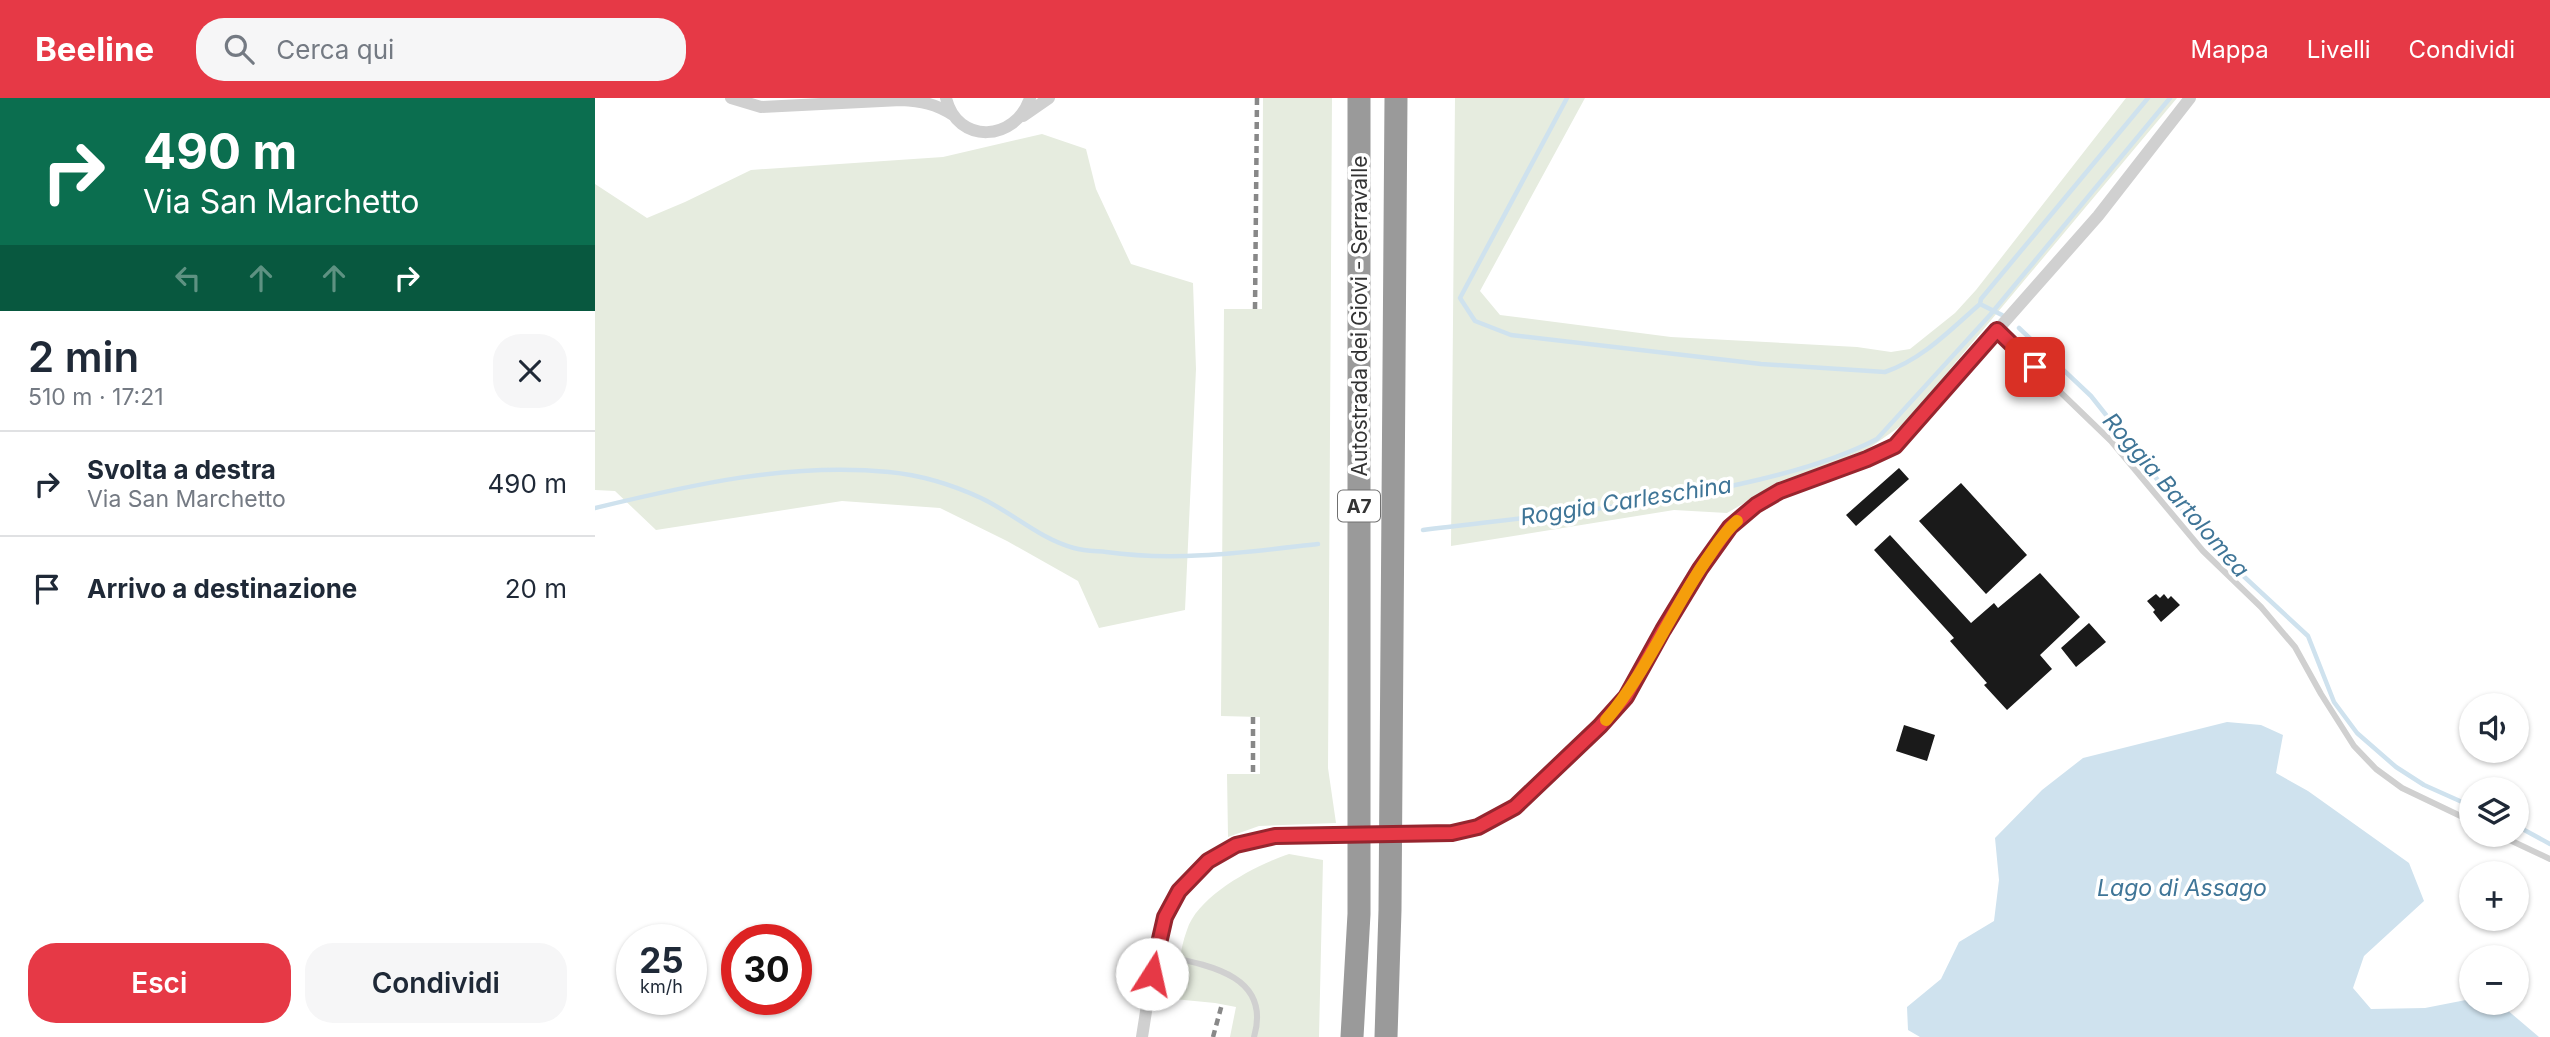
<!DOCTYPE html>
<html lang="it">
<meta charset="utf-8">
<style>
body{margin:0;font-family:Inter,sans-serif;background:#f6f6f7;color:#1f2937;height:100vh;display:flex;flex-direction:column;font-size:26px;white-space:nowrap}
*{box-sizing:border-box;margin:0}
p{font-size:23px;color:#747a83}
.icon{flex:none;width:38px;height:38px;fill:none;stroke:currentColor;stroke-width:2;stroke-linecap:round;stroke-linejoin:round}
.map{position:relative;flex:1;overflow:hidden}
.side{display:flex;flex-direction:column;background:#fff;width:595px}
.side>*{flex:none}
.guide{background:#0b6e4f;color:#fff;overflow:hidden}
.fabs{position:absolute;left:1864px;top:595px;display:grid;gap:14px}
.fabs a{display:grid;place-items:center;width:70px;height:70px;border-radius:50%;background:#fff;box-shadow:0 2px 5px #0004;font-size:35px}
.speed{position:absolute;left:21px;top:826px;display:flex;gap:14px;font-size:35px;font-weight:700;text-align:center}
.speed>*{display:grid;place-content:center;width:91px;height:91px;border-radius:50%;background:#fff;box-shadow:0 2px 5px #0004;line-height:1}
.speed small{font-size:18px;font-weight:400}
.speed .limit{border:10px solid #d22;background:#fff;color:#111}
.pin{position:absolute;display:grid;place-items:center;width:60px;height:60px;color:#fff;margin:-30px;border-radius:14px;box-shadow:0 4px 10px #0006}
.me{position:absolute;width:77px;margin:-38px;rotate:10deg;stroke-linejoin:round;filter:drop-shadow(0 0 5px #0008)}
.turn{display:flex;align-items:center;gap:24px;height:147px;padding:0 28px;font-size:32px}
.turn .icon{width:91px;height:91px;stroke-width:2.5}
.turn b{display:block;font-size:49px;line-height:60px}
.lanes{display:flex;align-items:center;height:66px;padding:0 28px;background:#0003;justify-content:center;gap:35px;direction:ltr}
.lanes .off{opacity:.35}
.round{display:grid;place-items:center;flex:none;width:74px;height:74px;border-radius:28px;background:#f6f6f7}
.headline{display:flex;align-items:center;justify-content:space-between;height:119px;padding:0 28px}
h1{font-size:42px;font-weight:600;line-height:52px}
.button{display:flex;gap:14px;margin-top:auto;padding:14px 28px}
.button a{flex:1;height:80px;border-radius:28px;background:#e63946;color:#fff;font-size:28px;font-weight:600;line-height:80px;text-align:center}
.button a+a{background:#f6f6f7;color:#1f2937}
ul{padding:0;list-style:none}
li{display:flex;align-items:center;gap:21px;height:105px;padding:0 28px;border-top:2px solid #e0e1e3}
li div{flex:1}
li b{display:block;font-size:26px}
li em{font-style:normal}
header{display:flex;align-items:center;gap:42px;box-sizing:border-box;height:98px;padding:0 35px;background:#e63946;color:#fff}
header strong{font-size:33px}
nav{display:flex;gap:38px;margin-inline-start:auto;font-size:24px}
.search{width:490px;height:63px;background:#f6f6f7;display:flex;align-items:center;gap:18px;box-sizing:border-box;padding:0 24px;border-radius:28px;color:#747a83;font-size:26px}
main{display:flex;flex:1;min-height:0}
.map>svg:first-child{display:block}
.green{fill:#e6ecdf}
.water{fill:#cfe2ee}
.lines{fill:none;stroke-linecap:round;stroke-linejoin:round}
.stream{stroke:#cfe2ee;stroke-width:4.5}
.building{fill:#1a1a1a}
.lane{stroke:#d0d0d0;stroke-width:6}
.street{stroke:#d0d0d0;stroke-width:12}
.highway{stroke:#9a9a9a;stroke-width:23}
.rail{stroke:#888;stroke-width:4.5;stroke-dasharray:7 5;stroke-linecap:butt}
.route-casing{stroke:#96252e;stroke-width:18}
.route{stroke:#e63946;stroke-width:12}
.slow{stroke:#f59e0b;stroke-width:12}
.labels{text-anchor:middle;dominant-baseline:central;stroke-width:7;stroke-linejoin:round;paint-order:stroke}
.shield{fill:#fff;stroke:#707070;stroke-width:2}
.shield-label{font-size:19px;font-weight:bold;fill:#333}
.street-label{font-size:21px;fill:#333;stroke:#fff}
.water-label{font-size:23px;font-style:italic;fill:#3f7597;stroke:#fff}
</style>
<header>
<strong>Beeline</strong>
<div class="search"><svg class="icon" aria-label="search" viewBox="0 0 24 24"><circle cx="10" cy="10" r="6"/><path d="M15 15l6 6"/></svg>Cerca qui</div>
<nav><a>Mappa</a><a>Livelli</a><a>Condividi</a></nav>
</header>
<main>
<section class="side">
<div class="guide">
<div class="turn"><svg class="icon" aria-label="right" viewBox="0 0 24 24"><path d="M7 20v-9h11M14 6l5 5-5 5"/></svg><div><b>490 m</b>Via San Marchetto</div></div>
<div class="lanes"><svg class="icon off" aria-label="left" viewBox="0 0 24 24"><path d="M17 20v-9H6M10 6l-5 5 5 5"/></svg><svg class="icon off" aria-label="ahead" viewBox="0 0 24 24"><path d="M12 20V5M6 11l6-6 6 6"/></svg><svg class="icon off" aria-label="ahead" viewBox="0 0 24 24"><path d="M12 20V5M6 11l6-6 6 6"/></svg><svg class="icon" aria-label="right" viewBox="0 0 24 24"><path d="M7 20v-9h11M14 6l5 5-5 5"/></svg></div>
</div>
<div class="headline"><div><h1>2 min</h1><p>510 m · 17:21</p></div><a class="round"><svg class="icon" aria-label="close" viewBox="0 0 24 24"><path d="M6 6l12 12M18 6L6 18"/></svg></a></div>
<ul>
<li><svg class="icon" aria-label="right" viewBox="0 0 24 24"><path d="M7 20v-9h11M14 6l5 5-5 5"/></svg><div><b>Svolta a destra</b><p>Via San Marchetto</p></div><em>490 m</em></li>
<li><svg class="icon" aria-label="arrive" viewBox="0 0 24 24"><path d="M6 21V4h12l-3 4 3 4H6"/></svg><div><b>Arrivo a destinazione</b></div><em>20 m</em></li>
</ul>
<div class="button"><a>Esci</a><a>Condividi</a></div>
</section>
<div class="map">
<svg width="1955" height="939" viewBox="0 0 1955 939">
<rect width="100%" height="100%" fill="#fff"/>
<path class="green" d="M668,0h69l-4,670 8,55 -77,3 -31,11 -1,-63h33v-57l-39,-1 3,-407h38z
M860,0h130l-105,193 20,24 171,22 186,10 34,5 19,-3 45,-36 21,-23 150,-192h51l-272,325 -43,30 -85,31 -50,29 -53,-3 -223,36z
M447,36l44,15 10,40 35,75 62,19 3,86 -11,241 -86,18 -21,-47 -71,-40 -67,-33 -98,-7 -186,29 -41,-39 -20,-1v-306l52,34 38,-16 66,-32 192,-13z
M694,756l34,6 -4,177h-89l6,-30 -21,-4 -41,-4c4,-22 5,-48 13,-69 11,-35 69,-65 102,-76z"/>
<path class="water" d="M1632,624l34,3 22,10 -7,38 32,18 101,72 15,38 -60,55 -11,32 18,21 54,-1 46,-9v4h28l40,34h-619l-12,-7 -1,-23 34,-28 18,-37 35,-21 5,-41 -4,-42 47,-48 41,-32z"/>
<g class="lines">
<path class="stream" d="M972,0l-107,200 15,23 36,14 250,29 124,8c38,-13 65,-42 95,-68
M1407,217l-22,-11 1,-5 167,-201
M1424,230l72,68 81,102 52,60 84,78 26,66 23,31 39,34 28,18 47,21
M0,410c95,-23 195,-46 294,-36 31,3 64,13 92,26 32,15 59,41 93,50 10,3 22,3 32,4 71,10 141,0 212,-8
M828,432c106,-13 213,-23 317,-46 46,-10 95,-23 137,-45l113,-124 180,-217
M1922,728l33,18"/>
</g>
<path class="building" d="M1304,370l10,11 -53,47 -10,-11z
M1366,385l66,72 -41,39 -67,-73z
M1295,437l81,88 23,-20 4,5 42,-35 40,44 -40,38 12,14 -45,41 -23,-25 3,-2 -37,-42 4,-3 -80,-88z
M1561,496l4,4 4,-4 4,5 3,-3 9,9 -19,17 -8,-10 2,-2 -8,-9z
M1494,525l17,19 -30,25 -15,-19z
M1309,627l31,10 -8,26 -31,-10z"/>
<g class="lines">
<path class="lane" d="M1402,233l114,110 92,110 58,56 34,40 26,47 33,52 22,23 26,19 69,33
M1904,737l51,24
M560,856c46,10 118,18 99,83"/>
<path class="street" d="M136,0l30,9 140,-7c20,1 35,4 52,15
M351,0c11,47 70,44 84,0
M428,18l26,-18
M547,939l13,-83 10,-37 21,-36 22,-20 28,-16 31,-9 185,-3 26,-6 37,-19 85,-82 26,-29 37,-67 38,-61 29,-42 26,-22 24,-14 87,-32 28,-13 203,-230 92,-118"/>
<path class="highway" d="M757,939l7,-123v-816
M791,939l4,-127 6,-812"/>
<path class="rail" d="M660,211l2,-211
M658,619v57
M618,939l9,-33"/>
</g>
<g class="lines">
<g class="route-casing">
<path id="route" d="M557,876l13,-57 14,-26 29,-30 28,-16 39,-9 177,-3 26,-6 37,-20 85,-81 26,-29 37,-67 37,-61 30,-42 26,-22 24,-14 87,-32 28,-13 102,-116 38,37"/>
</g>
<use href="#route" class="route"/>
<path class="slow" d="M1011,622c41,-48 65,-109 101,-161 9,-13 18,-28 30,-38"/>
</g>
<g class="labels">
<rect class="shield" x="743" y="392.5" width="42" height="31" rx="5"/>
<g class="shield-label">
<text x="764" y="408">A7</text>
</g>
<g class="street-label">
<text transform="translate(764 218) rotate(-90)">Autostrada dei Giovi - Serravalle</text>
</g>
<g class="water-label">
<text transform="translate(1581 397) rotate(49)">Roggia Bartolomea</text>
<text transform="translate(1031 403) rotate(-9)">Roggia Carleschina</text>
<text x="1587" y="790">Lago di Assago</text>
</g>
</g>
</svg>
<div class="fabs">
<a><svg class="icon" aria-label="sound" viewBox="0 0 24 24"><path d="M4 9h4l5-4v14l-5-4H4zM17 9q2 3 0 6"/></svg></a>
<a><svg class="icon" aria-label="layers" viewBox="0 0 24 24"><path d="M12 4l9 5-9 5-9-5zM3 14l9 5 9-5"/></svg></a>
<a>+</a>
<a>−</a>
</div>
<div class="speed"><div>25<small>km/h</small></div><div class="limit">30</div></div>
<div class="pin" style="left:1440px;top:269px;background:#d93025"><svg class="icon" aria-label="arrive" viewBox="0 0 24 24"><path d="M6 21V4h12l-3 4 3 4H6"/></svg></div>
<svg class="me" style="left:557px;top:876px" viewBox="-20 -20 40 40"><circle r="19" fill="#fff"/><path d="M0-13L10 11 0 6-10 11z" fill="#e63946"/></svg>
</div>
</main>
